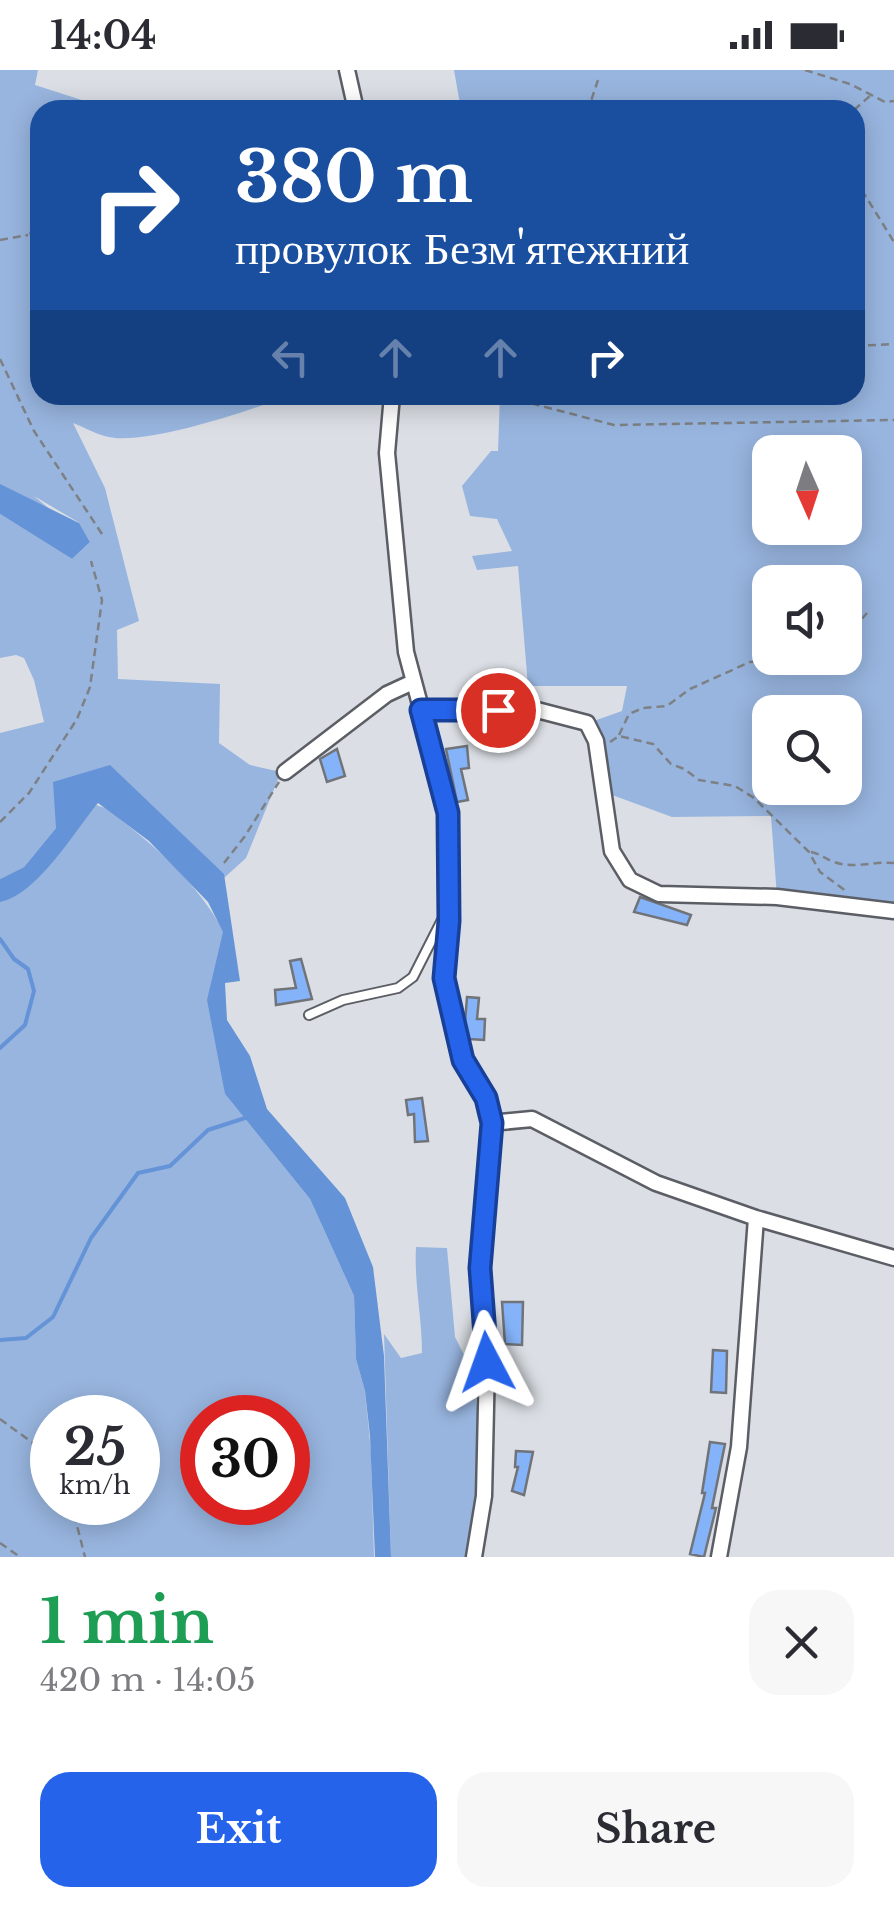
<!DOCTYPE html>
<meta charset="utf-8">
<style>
body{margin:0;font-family:"Libre Baskerville",serif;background:#f7f7f7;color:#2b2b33;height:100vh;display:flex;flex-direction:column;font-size:38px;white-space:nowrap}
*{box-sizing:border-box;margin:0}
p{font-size:32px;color:#7c7c81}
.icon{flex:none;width:55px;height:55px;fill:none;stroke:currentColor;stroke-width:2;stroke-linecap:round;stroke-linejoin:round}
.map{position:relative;height:1487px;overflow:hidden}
.panel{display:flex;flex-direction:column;background:#fff;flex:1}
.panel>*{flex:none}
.hud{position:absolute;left:30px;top:30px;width:835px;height:305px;border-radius:30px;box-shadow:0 5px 25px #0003;background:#1a4fa0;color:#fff;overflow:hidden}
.needle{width:65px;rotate:177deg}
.fabs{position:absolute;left:752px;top:365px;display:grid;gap:20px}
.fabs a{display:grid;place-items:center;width:110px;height:110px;border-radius:20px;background:#fff;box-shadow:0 5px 25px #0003;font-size:50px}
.speed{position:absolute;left:30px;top:1325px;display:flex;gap:20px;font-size:50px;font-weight:700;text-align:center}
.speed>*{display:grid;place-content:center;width:130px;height:130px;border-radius:50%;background:#fff;box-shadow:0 5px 25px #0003;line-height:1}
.speed small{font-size:25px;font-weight:400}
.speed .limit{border:15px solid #d22;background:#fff;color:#111}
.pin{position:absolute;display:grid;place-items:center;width:85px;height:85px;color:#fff;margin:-42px;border:5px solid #fff;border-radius:50%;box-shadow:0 2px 10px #0007}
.me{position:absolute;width:110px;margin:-55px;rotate:356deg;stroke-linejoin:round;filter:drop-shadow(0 0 8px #0008)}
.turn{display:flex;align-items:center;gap:35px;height:210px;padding:0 40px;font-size:45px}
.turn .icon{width:130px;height:130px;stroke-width:2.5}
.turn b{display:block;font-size:70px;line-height:85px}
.lanes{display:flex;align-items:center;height:95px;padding:0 40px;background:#0003;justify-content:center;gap:50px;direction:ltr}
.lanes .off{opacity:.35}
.round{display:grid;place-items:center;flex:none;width:105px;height:105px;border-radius:30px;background:#f7f7f7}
.headline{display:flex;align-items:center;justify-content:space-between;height:170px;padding:0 40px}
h1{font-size:60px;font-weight:700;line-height:75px;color:#1e9e55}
.action{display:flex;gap:20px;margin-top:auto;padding:20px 40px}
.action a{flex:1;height:115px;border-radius:30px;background:#2563eb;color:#fff;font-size:40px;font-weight:700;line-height:115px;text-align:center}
.action a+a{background:#f7f7f7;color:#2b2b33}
.status{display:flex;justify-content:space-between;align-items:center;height:70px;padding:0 50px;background:#fff;direction:ltr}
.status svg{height:28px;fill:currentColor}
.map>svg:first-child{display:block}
.green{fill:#98b5df;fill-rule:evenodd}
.water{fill:#6593d7}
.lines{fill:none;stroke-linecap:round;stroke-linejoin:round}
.stream{stroke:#6593d7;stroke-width:4}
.building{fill:#84b3f9;stroke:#707479;stroke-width:2.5}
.lane-casing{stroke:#5b5e64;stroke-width:12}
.street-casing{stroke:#5b5e64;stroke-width:19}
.path{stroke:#7d8084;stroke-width:2.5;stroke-dasharray:8 5;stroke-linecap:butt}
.lane{stroke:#fff;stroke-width:8}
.street{stroke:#fff;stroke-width:14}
.route-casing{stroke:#184099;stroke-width:25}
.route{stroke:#2563eb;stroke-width:18}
</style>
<div class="status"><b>14:04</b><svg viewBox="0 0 49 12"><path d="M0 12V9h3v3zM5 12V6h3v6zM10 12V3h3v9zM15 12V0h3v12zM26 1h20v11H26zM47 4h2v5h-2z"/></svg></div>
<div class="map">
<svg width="894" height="1487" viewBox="0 0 894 1487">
<rect width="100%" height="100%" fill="#dbdfe5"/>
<path class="green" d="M0,0h38l-3,15 78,25h-73l-3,104 3,2v179h19l5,9 -3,-9h222v3c-38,14 -136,47 -174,39 -12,-2 -25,-10 -36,-14l32,65 34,133 -22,9 1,49 102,5 -1,59 31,22 31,7 -35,86 -22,20 -104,-99 -64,49 -32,39 -24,12v-146l44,-11 -10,-42 -10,-22 -8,-3 -16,3v-144l72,45 18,-17 -12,-20 -44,-26 25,21 -59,-30z
M454,0h440v841l-117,-14 -6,-81 -99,1 -68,-25 -16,-69 34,-12 5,-25h-99l-10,-120 -41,4 -5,-14 40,-5 -15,-32 -27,-3 -8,-30 29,-35h7l2,-56h355v-285h-394zM770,382h75v76h-75zM770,512h75v76h-75zM770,642h75v76h-75z
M96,735l9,3c47,35 92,73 120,126l-8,25 8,135 85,105 44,97 2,63 9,32 6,61 3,105h-374v-656l50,-39zM52,1348h86v84h-86zM202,1348h86v84h-86z
M416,1177l31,1 8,89 17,34 13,97 -11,89h-83l-7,-223 17,24 21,-5c0,-36 -8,-70 -6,-106z"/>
<path class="water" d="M0,414l79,39 11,19 -18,17 -72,-45z
M110,695l114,109 16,107 -15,2 2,37 23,36 17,53 78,89 28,69 11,89 7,201h-16l-5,-121 -5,-45 -9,-32 -2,-63 -44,-97 -85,-105 -18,-94 16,-68 -15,-30 -59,-61 -51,-38c-24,29 -60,91 -98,99v-23l24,-12 32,-39 -3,-46z"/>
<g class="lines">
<path class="stream" d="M0,869l14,20 14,10 6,22 -9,34 -25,23
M0,1270l26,-2 27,-21 38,-79 47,-65 32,-7 38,-36 37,-12"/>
</g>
<path class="building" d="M467,676l2,22 -8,1 7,31 -11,2 -11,-53z
M337,679l8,27 -18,6 -7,-23z
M640,827l51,18 -4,10 -53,-13z
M301,889l11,40 -36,6 -1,-15 21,-2 -6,-27z
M467,927l12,1 -2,21h8l-1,21 -15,-1 -4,-17z
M422,1028l6,43 -13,1 -1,-28 -6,1 -2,-15z
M502,1232h21l-1,43 -17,-1z
M713,1280l14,1 -1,42 -15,-1z
M710,1372l15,2 -13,64h4l-12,49 -14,-3 15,-61h-3z
M516,1381l17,1 -9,43 -12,-4 6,-24h-3z"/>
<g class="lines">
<g class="lane-casing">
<path id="lane" d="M309,945l34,-15 55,-12 15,-11 34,-67"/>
</g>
<g class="street-casing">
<path id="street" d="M347,0l9,40
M39,163h1
M392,325l-5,58 19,199 43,161v108l-5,56 19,83 23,38 5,25 -11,145 7,94 -3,134 -10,61
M421,640h116l50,13 9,18 16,110 18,29 29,14 118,3 117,14
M285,702l102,-78 26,-12
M491,1053l41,-4 124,64 100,35 138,40
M719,1487l20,-110 17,-229"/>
</g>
<path class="path" d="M805,0l45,14 35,18 9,-1
M584,40l6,-6 8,-24
M854,40l17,-15
M855,109l39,63
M0,170l28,-5
M855,276l39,-2
M0,289l34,72 68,103
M468,325l9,5 53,3 84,22 280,-5
M845,568l22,-25
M619,665l10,-21 14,-6 24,-2 23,-17 60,-27 58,-4
M610,672l9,-6 34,8 18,20 13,5 15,11 36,6 19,12 55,54 11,20 26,19
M0,752l29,-29 48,-74 13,-32 12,-87 -11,-39
M811,782c10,2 14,7 23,10 19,7 40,-1 60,1
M224,793l21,-27 34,-54
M0,1349l52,38
M71,1432l14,55
M0,1473l20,14"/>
<use href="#lane" class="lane"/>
<use href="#street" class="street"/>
</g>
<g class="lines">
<g class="route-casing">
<path id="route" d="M487,1292l-7,-94 12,-145 -6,-25 -23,-38 -19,-82 5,-57 -1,-108 -27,-103h77"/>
</g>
<use href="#route" class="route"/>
</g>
</svg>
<div class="fabs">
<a><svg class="needle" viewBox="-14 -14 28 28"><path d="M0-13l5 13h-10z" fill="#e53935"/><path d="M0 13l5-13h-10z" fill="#7c7c81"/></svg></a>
<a><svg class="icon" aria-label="sound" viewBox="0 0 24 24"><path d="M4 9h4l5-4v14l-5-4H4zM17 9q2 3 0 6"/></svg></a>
<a><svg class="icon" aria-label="search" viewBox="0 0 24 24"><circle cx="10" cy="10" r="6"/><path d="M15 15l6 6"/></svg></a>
</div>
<div class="speed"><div>25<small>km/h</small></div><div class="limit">30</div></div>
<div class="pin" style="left:498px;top:640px;background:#d93025"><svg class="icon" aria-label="arrive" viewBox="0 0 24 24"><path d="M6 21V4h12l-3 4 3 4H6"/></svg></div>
<svg class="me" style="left:487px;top:1292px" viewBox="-20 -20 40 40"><path d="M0-17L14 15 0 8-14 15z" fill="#2563eb" stroke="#fff" stroke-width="4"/></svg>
<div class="hud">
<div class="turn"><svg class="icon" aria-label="right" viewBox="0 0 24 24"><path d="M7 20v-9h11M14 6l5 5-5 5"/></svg><div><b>380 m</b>провулок Безм'ятежний</div></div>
<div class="lanes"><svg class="icon off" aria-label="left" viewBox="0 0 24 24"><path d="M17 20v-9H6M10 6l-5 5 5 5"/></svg><svg class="icon off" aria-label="ahead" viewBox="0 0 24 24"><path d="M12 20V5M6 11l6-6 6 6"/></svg><svg class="icon off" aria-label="ahead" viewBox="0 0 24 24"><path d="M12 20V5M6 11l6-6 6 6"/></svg><svg class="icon" aria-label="right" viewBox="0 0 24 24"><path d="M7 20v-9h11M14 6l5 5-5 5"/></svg></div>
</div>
</div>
<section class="panel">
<div class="headline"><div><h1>1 min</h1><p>420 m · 14:05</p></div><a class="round"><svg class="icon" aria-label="close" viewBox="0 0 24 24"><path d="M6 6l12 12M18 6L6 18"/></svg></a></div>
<div class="action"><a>Exit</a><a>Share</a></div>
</section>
